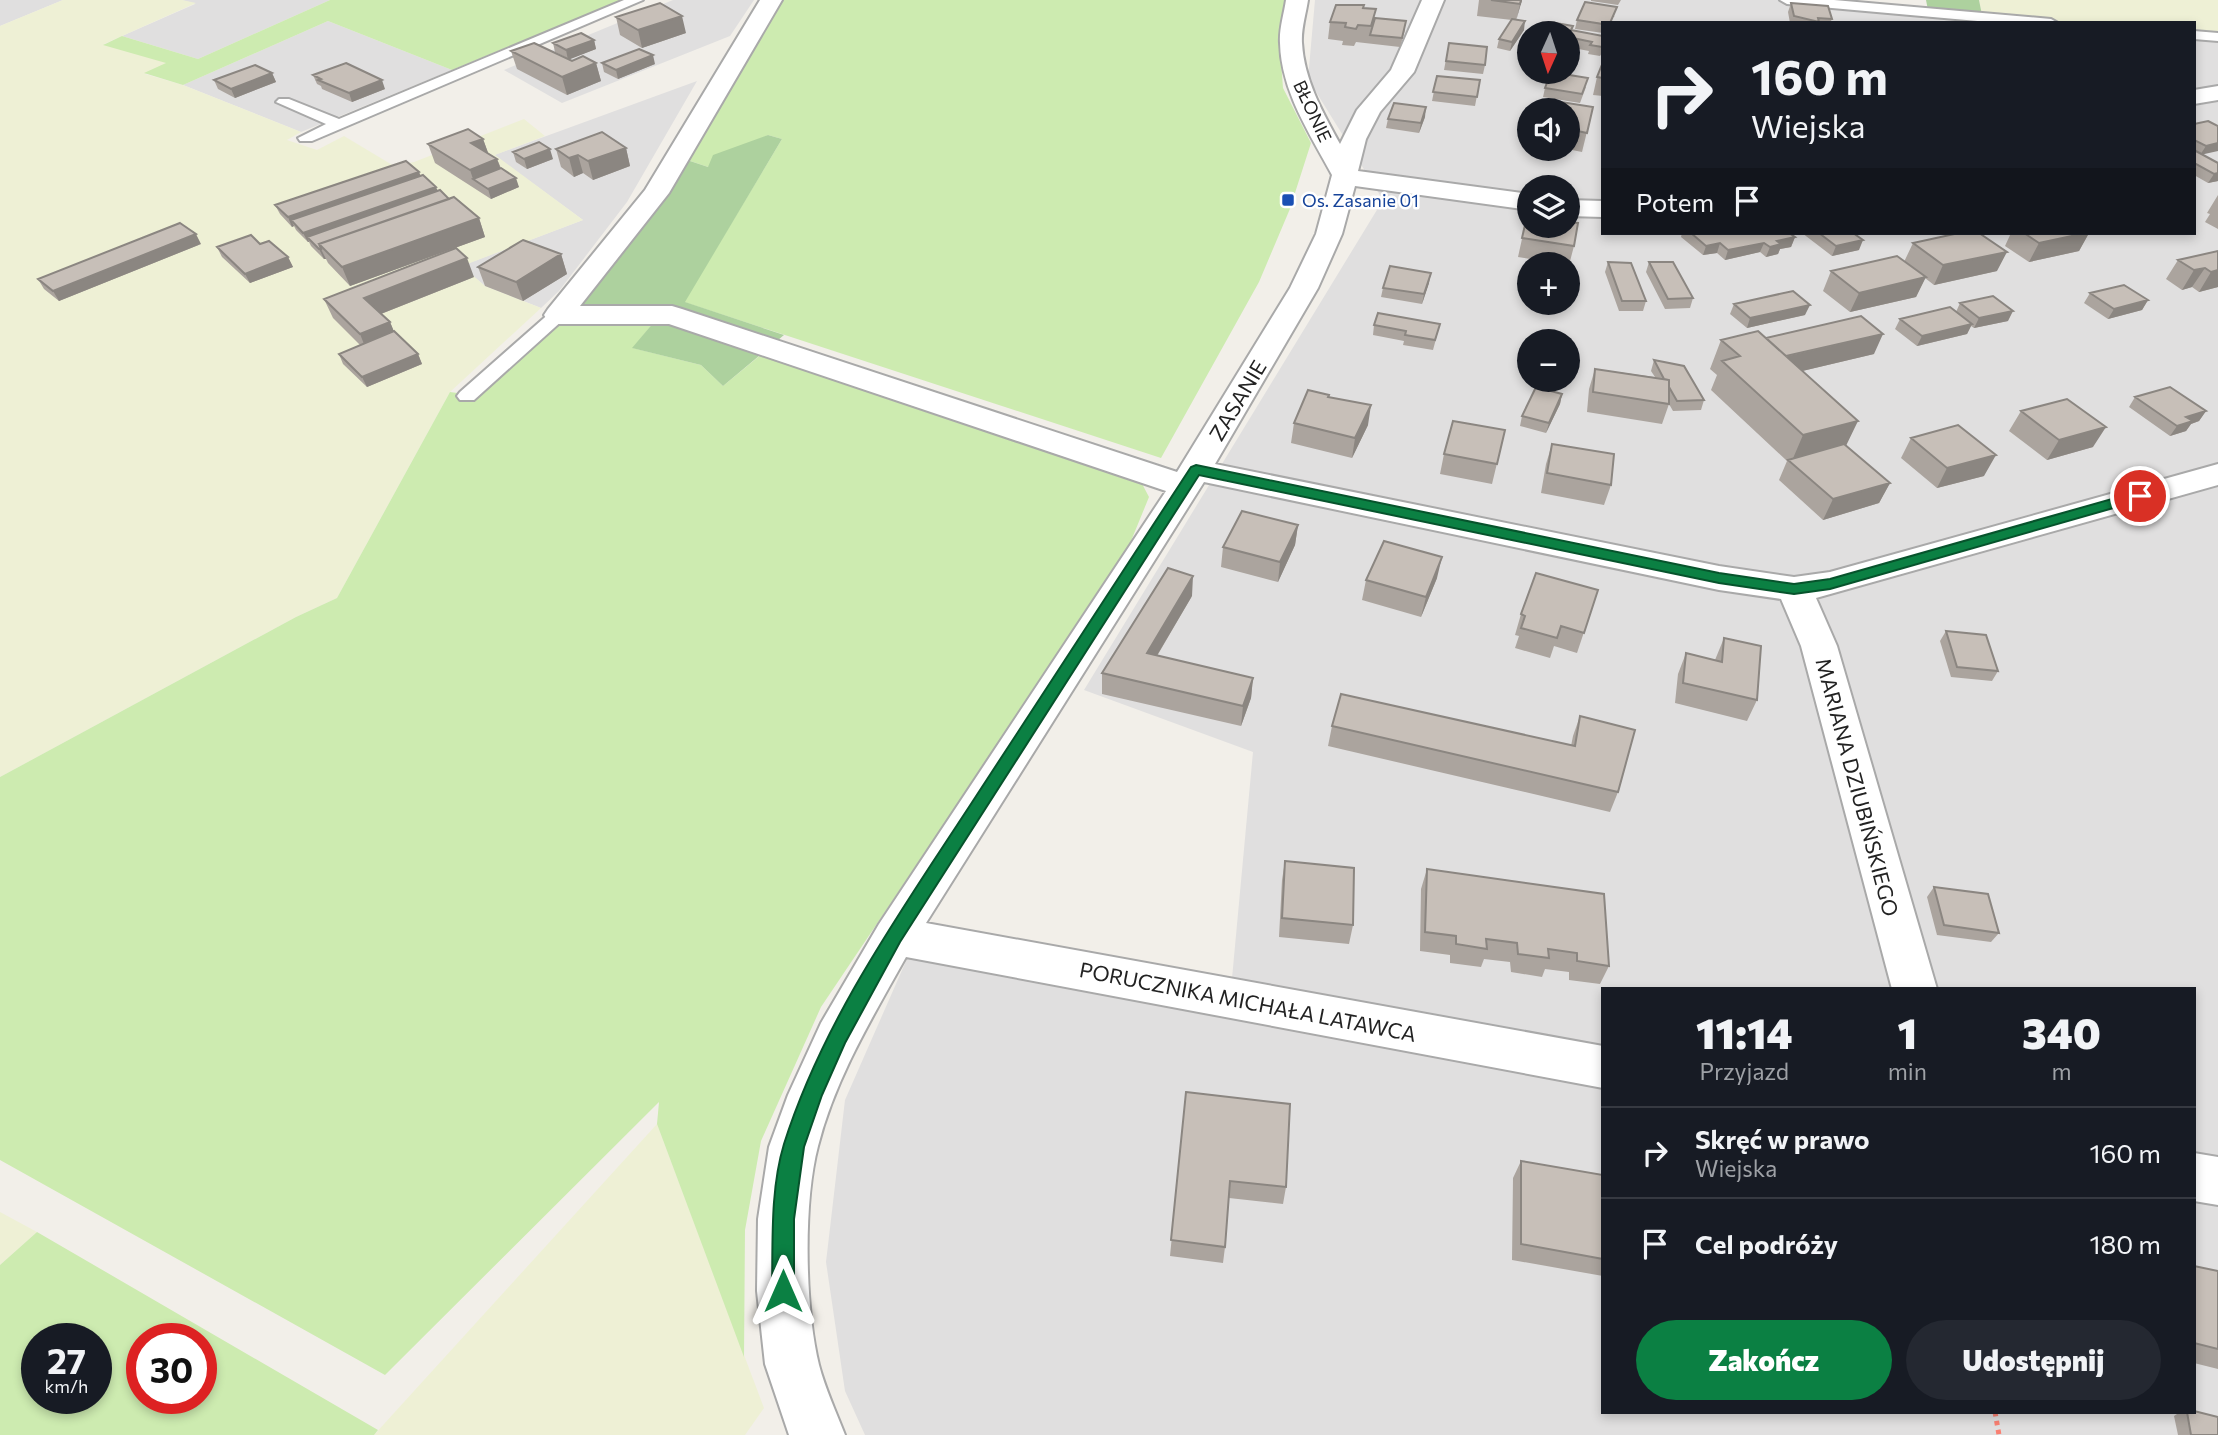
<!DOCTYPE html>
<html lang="pl">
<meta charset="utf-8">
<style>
body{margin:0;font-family:Commissioner,sans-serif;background:#242831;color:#f1f3f6;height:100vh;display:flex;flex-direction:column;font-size:26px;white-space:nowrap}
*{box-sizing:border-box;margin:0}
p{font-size:23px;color:#9ea1a6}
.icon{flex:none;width:38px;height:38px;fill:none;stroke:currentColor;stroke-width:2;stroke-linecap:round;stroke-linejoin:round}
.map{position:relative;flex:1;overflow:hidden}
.panel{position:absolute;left:1601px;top:987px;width:595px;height:427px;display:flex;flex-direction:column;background:#171b24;border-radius:0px;box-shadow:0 4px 10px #0003}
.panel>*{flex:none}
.top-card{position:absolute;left:1601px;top:21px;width:595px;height:214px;border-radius:0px;box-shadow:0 4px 10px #0003;background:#171b24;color:#f1f3f6;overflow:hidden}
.needle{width:46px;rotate:183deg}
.fabs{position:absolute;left:1517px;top:21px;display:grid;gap:14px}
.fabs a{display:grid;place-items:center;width:63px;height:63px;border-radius:50%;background:#171b24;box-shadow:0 4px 10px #0003;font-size:35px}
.speed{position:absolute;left:21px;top:1323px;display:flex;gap:14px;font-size:35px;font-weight:700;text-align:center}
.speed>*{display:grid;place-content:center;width:91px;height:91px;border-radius:50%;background:#171b24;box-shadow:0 4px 10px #0003;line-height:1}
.speed small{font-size:18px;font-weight:400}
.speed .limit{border:10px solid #d22;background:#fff;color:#111}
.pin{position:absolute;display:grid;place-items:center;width:60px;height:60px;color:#fff;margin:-30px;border:4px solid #fff;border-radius:50%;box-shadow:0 2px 7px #0007}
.me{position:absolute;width:77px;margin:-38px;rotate:0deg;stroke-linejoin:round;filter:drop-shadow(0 0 5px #0008)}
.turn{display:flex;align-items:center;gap:24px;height:147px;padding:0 35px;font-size:32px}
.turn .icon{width:91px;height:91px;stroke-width:2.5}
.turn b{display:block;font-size:49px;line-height:60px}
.then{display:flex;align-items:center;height:66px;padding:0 35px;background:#0003;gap:14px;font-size:26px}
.eta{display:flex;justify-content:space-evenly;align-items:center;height:119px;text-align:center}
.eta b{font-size:42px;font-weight:800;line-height:49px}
.button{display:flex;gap:14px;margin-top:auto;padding:14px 35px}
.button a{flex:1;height:80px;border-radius:42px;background:#0b8043;color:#fff;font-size:28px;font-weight:800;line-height:80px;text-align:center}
.button a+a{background:#242831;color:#f1f3f6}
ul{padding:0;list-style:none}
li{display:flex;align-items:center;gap:21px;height:91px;padding:0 35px;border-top:2px solid #363941}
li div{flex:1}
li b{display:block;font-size:26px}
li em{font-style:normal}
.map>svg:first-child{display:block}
.residential{fill:#e0dfdf;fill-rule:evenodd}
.farmland{fill:#eef0d5}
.grass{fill:#cdebb0;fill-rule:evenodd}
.forest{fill:#add19e}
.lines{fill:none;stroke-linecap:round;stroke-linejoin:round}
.lane-casing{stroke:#a9a9a9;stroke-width:4}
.street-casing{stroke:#a9a9a9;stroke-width:4}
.path{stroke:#fa8072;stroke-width:5;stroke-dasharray:4.5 4.5;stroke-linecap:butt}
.lane{fill:#fff;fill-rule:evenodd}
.street{fill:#fff;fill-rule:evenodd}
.wall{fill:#aba49e}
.shaded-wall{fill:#8b8681}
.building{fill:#c7bfb8;stroke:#8b8681;stroke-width:2}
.route{fill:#0b8043;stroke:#07532c;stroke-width:2}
.transit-dot{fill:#1a4fb4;stroke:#fff;stroke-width:2.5}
.labels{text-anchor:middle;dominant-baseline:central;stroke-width:5;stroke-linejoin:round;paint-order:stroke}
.far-street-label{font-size:18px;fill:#222;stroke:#fff}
.far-transit-label{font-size:18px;fill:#164399;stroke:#fff;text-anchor:start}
.street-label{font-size:21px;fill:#222;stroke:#fff}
</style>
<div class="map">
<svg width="2218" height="1435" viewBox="0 0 2218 1435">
<rect width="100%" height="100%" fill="#f2efe9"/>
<path class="residential" d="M0,0h63l-63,26z
M182,0h148l-132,59 -76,-23 73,-32z
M673,0h81l-24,36 -168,67 -58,-33z
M1315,0h521l229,23h-462v210h591l1,-198 23,2v1398h-1353l-20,-44 -19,-129 19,-162 65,-148 320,48 23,-248 -169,-62 299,-490 -75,-121zM1530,33h38v39h-38zM1530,110h38v39h-38zM1530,187h38v39h-38zM1530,264h38v39h-38zM1530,341h38v39h-38zM1603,989h591v423h-591z
M328,21l124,49 -151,62 -118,-47z
M697,81l-70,121 -68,89 -18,17 -56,-22 -24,-20 122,-46 -89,-65z"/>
<path class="farmland" d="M63,0h119l14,3 -92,41 63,19 -22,11 38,11 118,47 -14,8 30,10 27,-14 50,30 20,-4 110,-43 21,17 -50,19 88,65 -121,46 23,20 56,22 -91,84 -113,206 -41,19 -296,160v-751z
M1979,0h239v37l-23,-2 -1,-12h-129l-83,-8z
M657,1124l107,284 -19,27h-371z
M0,1212l37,20 -37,33z"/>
<path class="grass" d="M330,0h292l-170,70 -124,-49 -145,64 -39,-12 22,-10 -63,-18 19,-9 76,23z
M779,0h508l-7,49 3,39 28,55 -17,53 -9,-1 -3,8 10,1 -33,78 -98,176 -477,-156 98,-163 -14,-4 -60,32 -21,-7z
M654,322l-21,26 68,17 22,21 40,-33 376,125 10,19 -18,44 -15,27 -295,439 -60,134 -16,89 -1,127 -87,-233 2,-22 -274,273 -385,-215v-383l296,-160 41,-19 113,-206 29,4 77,-70z
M37,1232l341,198 -4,5h-374v-170zM37,1339h59v59h-59zM142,1339h59v59h-59z"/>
<path class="forest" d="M1926,0h53l3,15 -54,-5z
M768,135l14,4 -97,163 99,33 -61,51 -22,-21 -69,-17 22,-26 -76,-14 109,-148 21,7 5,-12z"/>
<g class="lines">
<g class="lane-casing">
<path id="lane" d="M624,0h19l-331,141h-12l-2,-3 28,-14 -50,-22 3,-3h10l50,20z
M1780,0h54l217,19 7,4h-58l-213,-19z
M2194,31l24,2v8l-24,-2z
M558,309l6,2 3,4 -3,4 -90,81h-14l-3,-4 3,-4 92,-81z"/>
</g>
<g class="street-casing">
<path id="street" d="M760,0h22l-113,193 -89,113h92l10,3 495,163 113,-184 26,-54 16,-59c-22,-41 -51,-84 -52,-132 -1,-14 4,-29 6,-43h22c-2,14 -7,29 -6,43 2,37 21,70 38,101l17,-34 34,-40 31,-70h22l-30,72 -34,40 -14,27 -8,32 172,23v16l-175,-24 -13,48 -24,54 -103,176 504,102 75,11 36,-5 388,-108v21l-402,113 21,48 100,343h-45l-91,-343 -20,-47 -62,-9 -515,-108 -278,441 677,123v42l-697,-131c-34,61 -71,122 -88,189 -15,57 -13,162 1,219 6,23 17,47 26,70h-56l-24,-71 -8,-73 1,-72 11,-72 19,-52 33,-72 58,-99 287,-433 -497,-167h-111l-10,-3 -4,-6 4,-6 97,-119z
M2218,86v14l-24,4v-14z
M1568,200l35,1v16l-35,-1z
M2194,1153l24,4v48l-24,-4z"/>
</g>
<path class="path" d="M1995,1412l4,23"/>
<use href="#lane" class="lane"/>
<use href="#street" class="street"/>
</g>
<path class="wall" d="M1479,0h43l-6,20 8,10 -14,21 -13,-3 2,-9 13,-19 -35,-4z
M1591,0h30l-3,5 -27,-4z
M1791,3l41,16 -2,4h-40l-2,-11z
M1364,8l11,10 30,12 -5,17 -44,-5 -2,4 -12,-1 1,-4 -15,-2 2,-17z
M1615,16l-12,7v10l-28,-4 2,-9z
M616,17l70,16 -44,15 -22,-13z
M1573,26l-1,4 31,6v17h-1l-2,3 -12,-2 1,-3 -21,-4v-14z
M594,40l2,9 -27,10 3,2 24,2 5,18 -34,14 -50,-26 -6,-18 54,6 -10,-5 -2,-9z
M1449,43l36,22 -2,9 -39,-4z
M1603,62v34l-10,-1 4,-18z
M602,63l53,1 -37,15 -14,-7z
M272,73l4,9 -41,16 -17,-9 -4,-9z
M313,75l72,14 -33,13 -30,-13 -1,-3 -4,-2z
M1437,76l43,4 -5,26 -43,-5z
M1586,87l-6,16 -37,-6 2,-9z
M1560,106l33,1 -11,45 -15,-3 1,-39z
M1425,117l-6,16 -33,-5 2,-9z
M2194,124l24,2 -15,29 15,8v18l-10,2 -14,-8z
M483,139l5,14 9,6 4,9 18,19 -28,12 -56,-36 -7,-19z
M626,148l4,18 -37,14 -10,-7 -9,4 -13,-10 -5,-18z
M513,152l40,7 -26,10 -11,-7z
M419,172l1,4 18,15 41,27 6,19 -135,49 -22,-23 -2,-4h-2l-13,-13 -2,-4h-1l-12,-12 -2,-4 -2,1 -12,-13 -5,-9z
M2218,195v34l-13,-7 5,-8 -3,-1z
M1527,216l47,30 -5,19 -51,-8z
M1682,233h107l6,4 -4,10 -11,2 -2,5 -12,3 -6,-5 -35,8 -8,-7 -14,2 -22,-18z
M1802,233h51l6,17 -27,6z
M2011,233h78l-10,18 -50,11 -24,-16z
M1913,243l84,28 -63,14 -9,-7 -9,19 -66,15 -27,-21 8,-20 73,-9z
M201,244l-142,57 -15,-12 -6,-10z
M260,244l28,13 5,10 -43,16 -28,-26 -5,-10z
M2218,251v36l-19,5 -7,-5 -10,3 -16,-11 12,-19z
M561,254l6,20 -44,27 -38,-15 -7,-19z
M1608,262l38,39 -3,10h-24l-14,-39z
M1649,262l44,36 -3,10 -25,1 -19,-37z
M474,277l-93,37 9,8 4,10 24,22 4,10 -55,23 -24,-23 -4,-10 21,-9 -27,-27 -9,-19z
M1429,283l-7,21 -41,-7 2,-9z
M2090,293l58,7 -6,10 -34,9 -24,-16z
M1960,303l48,18 -34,7 -3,-2 -4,8 -50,12 -22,-17 5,-10 56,-7z
M1734,304l71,11 -58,13 -17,-14z
M1440,324l-7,26 -30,-5 1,-4 -31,-6 1,-10z
M1766,338l108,16 -72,17 44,75 44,37 -11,20 -56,17 -44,-40 8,-19 -76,-71 6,-15 -7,-6 11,-29z
M1654,360l50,40 -3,10 -28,1 -4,-7 -7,20 -75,-12 2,-23 6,-20 60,8 -4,-6z
M1562,394l-2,10 -14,29 -26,-7 2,-10z
M1328,397l40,28 -16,33 -61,-15 3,-20z
M2135,397l71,14 -7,10 -8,3 -5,7 -16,5 -41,-29z
M2021,411l72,36 -46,13 -38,-29z
M1505,430l-13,54 -52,-10 4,-20z
M1911,438l73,38 -47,12 -36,-30z
M1552,444l59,41 -7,20 -63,-12 5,-29z
M1298,525l-3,20 -17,37 -57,-15 2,-20z
M1437,578l-16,39 -59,-17 4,-20z
M1598,590l-21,63 -23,-7 -4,12 -35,-10 4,-12 -4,-1 6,-21z
M1192,596l-35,60 96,22 -2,20 -10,28 -139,-32v-21z
M1946,631l52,40 -6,10 -41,-4 -11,-36z
M1724,638l33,62 -10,21 -72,-18 3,-29 8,-21 29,7z
M1580,716l38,76 -8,20 -282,-66 4,-20 239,20 2,-10z
M1285,861l68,64 -4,19 -70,-7 3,-57z
M1427,869l182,97 -9,18 -31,-4v-8l-24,-3 -3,8 -31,-5 -1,-10 -26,-3 -3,8 -31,-4v-8l-30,-4 1,-62z
M1934,887l65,46 -8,9 -54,-7 -10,-38z
M1186,1092l100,95 -3,17 -54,-6 -4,49 -2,16 -53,-7z
M1521,1161l82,14v101l-91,-16 1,-82z
M2194,1266l24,5v98l-24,-6z
M2180,1412h14l24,23h-40l-4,-19z"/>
<path class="shaded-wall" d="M1521,0h1l-6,21z
M682,16l4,17 -44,15 -4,-18z
M1525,21l-1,9 -14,21 2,-9z
M594,40l2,9 -28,11 -2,-10z
M653,55l2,9 -37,15 -2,-9z
M596,63l5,18 -34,14 -5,-18z
M272,73l4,9 -41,16 -4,-9z
M382,80l3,9 -33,13 -3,-9z
M1426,107l-1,10 -6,16 2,-10z
M483,139l7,19 -19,-15z
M2218,143v8l-18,4 6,-9z
M626,148l4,18 -37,14 -5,-19z
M550,149l3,10 -26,10 -3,-10z
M578,155l5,18 -9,4 -5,-19z
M497,159l7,19 -31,1 -3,-9z
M419,172l4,10 -132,38 3,6 -2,1 -4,-10z
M2218,173v8l-10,2 6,-9z
M516,178l3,9 -28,12 -3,-10z
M436,187l4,9 -133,41 2,5h-1l-5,-9z
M479,218l6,19 -135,49 -8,-19z
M2086,233h3l-10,18 -50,11 10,-19z
M196,234l5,10 -142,57 -6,-10z
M1795,237l-4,10 -11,2 -2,5 -12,3 4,-10 7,-6z
M1863,240l-4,10 -27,6 4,-10z
M1720,243l-3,10 -14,2 3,-9z
M1764,243l-4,9 -35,8 3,-10z
M319,249h2l5,10h-2z
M2007,252l-10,19 -63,14 9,-20z
M561,254l6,20 -44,27 -7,-19z
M288,257l5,10 -43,16 -5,-9z
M467,258l7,19 -101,40 -9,-19z
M2205,268l-13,19 -10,3 12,-20z
M2218,270v17l-19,5 12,-20z
M1431,273l-2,10 -7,21 2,-10z
M1926,277l-10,20 -66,15 9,-19z
M2148,300l-6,10 -34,9 6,-10z
M1810,305l-5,10 -58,13 3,-10z
M2013,311l-5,10 -34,7 5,-10z
M390,322l8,19 -30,13 -8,-20z
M1972,324l-5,10 -50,12 5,-10z
M1883,334l-9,20 -106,25 8,-20z
M418,354l4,10 -55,23 -5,-10z
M1562,394l-2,10 -14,29 3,-10z
M1371,405l-3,20 -16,33 3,-20z
M2206,411l-7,10 -8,3 -5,7 -16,5 7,-10 9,-9z
M1858,421l-14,29 -53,13 12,-28z
M2106,427l-13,20 -46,13 12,-20z
M1996,455l-12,21 -47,12 10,-20z
M1890,483l-11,20 -56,17 10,-21z
M1298,525l-3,20 -17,37 2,-20z
M1442,557l-5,21 -16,39 5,-20z
M1193,576l-1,20 -46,78 1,-21z
M1253,678l-2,20 -10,28 2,-20z"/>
<path class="building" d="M1491,0h30l-1,4z
M1585,2l32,5 -7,16h-7v1l-26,-4z
M660,3l22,13 -44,14 -22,-13z
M1791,3l37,3 4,13 -14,-1 1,4 -25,-6z
M1336,5h28l-1,3 13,1 -5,17 -13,-1 -2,4 -11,-2 1,-4 -16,-1z
M1375,18l31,3 -4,17 -32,-3z
M1512,19l13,2 -13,21 -13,-3z
M1550,22l23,4 -2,4 32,6v10l-1,1 -12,-2 2,-3 -24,-5v-4h-24z
M581,33l13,7 -28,10 -13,-7z
M534,43l38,18 11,-5 13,7 -34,14 -51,-26z
M1449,43l38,4 -2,18 -39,-4z
M639,49l14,6 -37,15 -14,-7z
M1603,62v16l-6,-1z
M346,63l36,17 -33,13 -31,-13 3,-1 -8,-4z
M255,65l17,8 -41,16 -17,-9z
M1551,72l37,6 -6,16 -37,-6z
M1437,76l43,4 -3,17 -44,-5z
M1561,102l32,5 -6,26 -19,-4v-19h-31l2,-7 21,3z
M1394,103l32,4 -5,16 -33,-4z
M2208,121l10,5v17l-12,3 -12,-6v-16z
M468,129l15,10 -12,4 26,16 -27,11 -42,-26z
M602,132l24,16 -38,13 -10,-6 -9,3 -13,-9z
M539,142l11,7 -26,10 -11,-7z
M2194,150l24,13v10l-4,1 -20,-11z
M406,161l13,11 -131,45 -13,-12z
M501,168l15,10 -28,11 -15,-10z
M423,175l13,12 -133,46 -12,-13z
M440,190l9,9 -130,45 2,5h-2l-12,-12z
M454,197l25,21 -137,49 -23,-23z
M1527,216h3v10h38v-4l10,1 -4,23 -52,-8z
M180,223l16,11 -143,57 -15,-12z
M1691,233h98l6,4 -18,4 4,3 -11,3 -6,-4 -36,7 -8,-7 -14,3z
M1819,233h34l10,7 -27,6z
M1959,233h20l28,19 -64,13 -30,-22z
M2024,233h62l-47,10z
M251,235l9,9 9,-3 19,16 -43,17 -28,-27z
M523,240l38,14 -45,28 -38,-15z
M456,248l11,10 -103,40 26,24 -30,12 -36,-35z
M2218,251v19l-7,2 -6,-4 -11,2 -16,-10z
M1897,256l29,21 -67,16 -28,-22z
M1608,262l23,1 15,38h-24z
M1649,262h24l20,36 -25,1z
M1390,266l41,7 -7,21 -41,-6z
M2124,285l24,15 -34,9 -24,-16z
M1793,291l17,14 -60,13 -16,-14z
M1993,296l20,15 -34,7 -19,-15z
M1950,307l22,17 -50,12 -22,-17z
M1378,313l62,11 -5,16 -30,-5 1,-4 -32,-6z
M1861,316l22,18 -97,22 -20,-18z
M394,331l24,23 -56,23 -23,-23z
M1758,331l100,90 -55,14 -81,-74 18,-5 -19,-16z
M1654,360l30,6 20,34 -27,1 -8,-14v-7l-5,-1z
M1595,369l74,11v24l-76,-12z
M1536,387l26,7 -13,29 -27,-7z
M2170,387l36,24 -20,6 7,4 -16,5 -42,-29z
M1308,390l21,5 -1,2 43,8 -16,33 -61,-15z
M2067,399l39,28 -47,13 -38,-29z
M1453,421l52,9 -8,34 -53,-10z
M1958,425l38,30 -49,13 -36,-30z
M1552,444l62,10 -3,31 -64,-12z
M1844,444l46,39 -57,16 -45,-39z
M1242,511l56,14 -18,37 -57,-15z
M1384,541l58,16 -16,40 -60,-17z
M1168,568l25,8 -46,77 106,25 -10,28 -141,-33z
M1536,573l62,17 -14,43 -23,-7 -4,12 -36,-10 4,-12 -4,-2z
M1946,631l40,4 12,36 -41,-4z
M1724,638l37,8 -4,54 -74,-17 3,-30 36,9z
M1341,694l234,52 5,-30 55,14 -17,62 -286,-66z
M1285,861l69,7 -1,57 -71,-7z
M1427,869l177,25 5,72 -32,-5v-8l-29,-4 1,9 -31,-4 -1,-11 -31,-4 1,10 -31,-5v-8l-31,-4z
M1934,887l54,7 11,39 -55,-8z
M1186,1092l104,12 -4,83 -56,-6 -5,66 -54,-7z
M1521,1161l82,14v84l-82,-15z
M2194,1266l24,5v78l-24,-6z
M2194,1411l24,6v18h-27l-4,-23h7z"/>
<path class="route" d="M1196,465l523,108 75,11 36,-5 310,-88 7,5 -2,3 -315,90 -36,5 -75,-11 -520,-108 -299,467 -55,101 -23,52 -18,52 -10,72v72l-3,8 -8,3 -7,-3 -4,-8c1,-48 -2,-101 12,-147 39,-123 115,-230 185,-337 74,-114 148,-227 222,-340z"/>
<rect class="transit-dot" x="1281" y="193" width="14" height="14" rx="3.5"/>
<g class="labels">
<g class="far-street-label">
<text transform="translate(1313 111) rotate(65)">BŁONIE</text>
</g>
<g class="far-transit-label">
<text x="1302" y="200">Os. Zasanie 01</text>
</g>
<g class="street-label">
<text transform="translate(1237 400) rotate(-59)">ZASANIE</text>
<text transform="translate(1858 787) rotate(75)">MARIANA DZIUBIŃSKIEGO</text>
<text transform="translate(1248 1001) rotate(11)">PORUCZNIKA MICHAŁA LATAWCA</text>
</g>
</g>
</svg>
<div class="fabs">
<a><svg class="needle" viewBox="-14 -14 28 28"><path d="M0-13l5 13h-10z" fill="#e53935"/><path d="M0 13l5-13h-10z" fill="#9ea1a6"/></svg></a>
<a><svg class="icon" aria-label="sound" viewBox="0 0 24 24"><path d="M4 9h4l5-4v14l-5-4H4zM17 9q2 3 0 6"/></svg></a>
<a><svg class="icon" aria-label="layers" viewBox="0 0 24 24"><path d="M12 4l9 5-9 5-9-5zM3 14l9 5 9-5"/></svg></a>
<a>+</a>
<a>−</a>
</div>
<div class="speed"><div>27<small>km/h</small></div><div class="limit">30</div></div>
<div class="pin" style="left:2140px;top:496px;background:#d93025"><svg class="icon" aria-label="arrive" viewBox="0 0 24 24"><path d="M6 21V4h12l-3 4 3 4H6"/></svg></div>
<svg class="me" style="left:783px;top:1291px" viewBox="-20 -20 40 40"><path d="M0-17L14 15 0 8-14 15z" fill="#0b8043" stroke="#fff" stroke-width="4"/></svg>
<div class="top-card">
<div class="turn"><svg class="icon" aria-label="right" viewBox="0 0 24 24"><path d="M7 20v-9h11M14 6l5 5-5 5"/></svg><div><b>160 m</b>Wiejska</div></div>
<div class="then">Potem<svg class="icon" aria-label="arrive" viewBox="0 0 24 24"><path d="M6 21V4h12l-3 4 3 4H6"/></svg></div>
</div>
<section class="panel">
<div class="eta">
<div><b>11:14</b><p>Przyjazd</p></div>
<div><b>1</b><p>min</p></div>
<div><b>340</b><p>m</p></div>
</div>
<ul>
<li><svg class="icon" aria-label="right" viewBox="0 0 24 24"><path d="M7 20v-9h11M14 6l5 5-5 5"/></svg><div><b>Skręć w prawo</b><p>Wiejska</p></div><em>160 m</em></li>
<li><svg class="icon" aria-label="arrive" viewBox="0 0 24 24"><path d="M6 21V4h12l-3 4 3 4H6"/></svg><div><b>Cel podróży</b></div><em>180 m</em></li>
</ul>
<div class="button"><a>Zakończ</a><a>Udostępnij</a></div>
</section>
</div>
